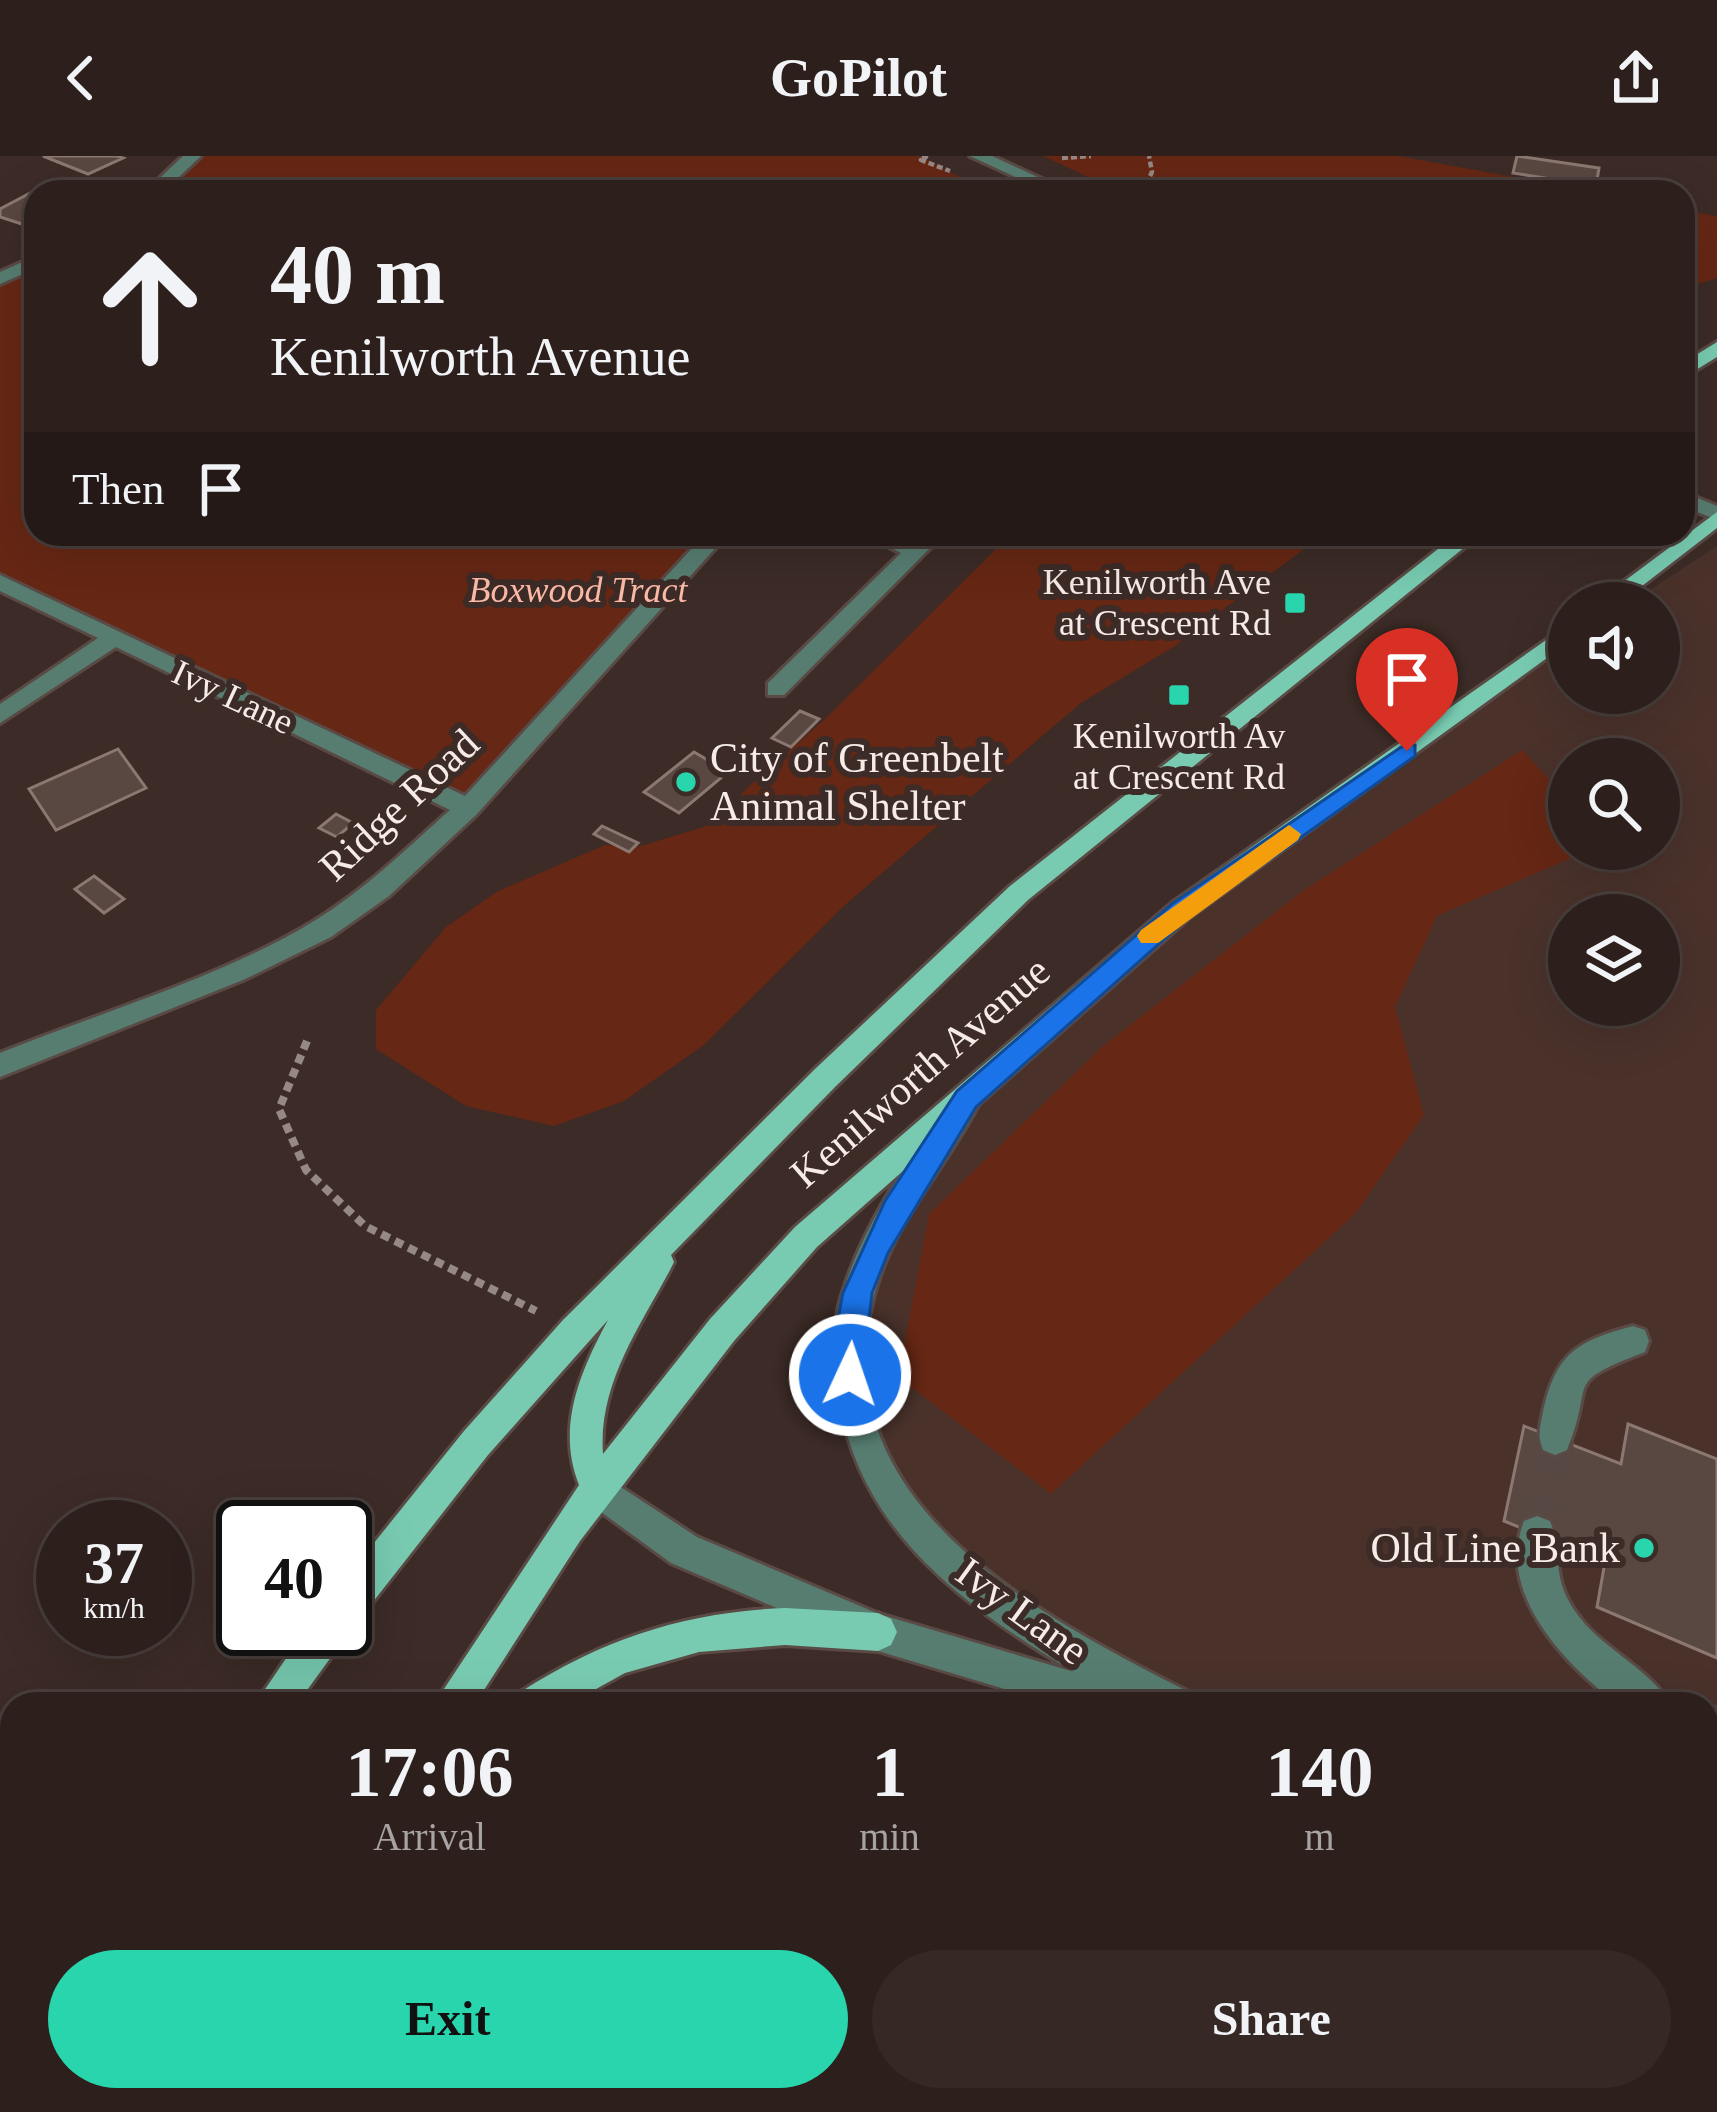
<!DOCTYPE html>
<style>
body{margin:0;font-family:"Times New Roman",serif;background:#352825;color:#f1f3f6;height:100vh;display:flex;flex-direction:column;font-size:45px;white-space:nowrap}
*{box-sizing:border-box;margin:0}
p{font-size:39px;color:#a7a3a3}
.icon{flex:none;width:66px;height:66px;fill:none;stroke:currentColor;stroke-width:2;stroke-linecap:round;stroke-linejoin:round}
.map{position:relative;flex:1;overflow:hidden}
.details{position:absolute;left:0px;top:1536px;width:1719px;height:420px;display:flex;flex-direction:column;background:#2d201c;border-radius:36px 36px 0 0;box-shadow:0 12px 48px #0002,0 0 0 3px #483e3b}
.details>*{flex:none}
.hud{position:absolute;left:24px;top:24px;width:1671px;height:366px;border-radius:36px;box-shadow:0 12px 48px #0002,0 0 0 3px #483e3b;background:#2d201c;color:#f1f3f6;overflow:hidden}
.buttons{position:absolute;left:1548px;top:426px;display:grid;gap:24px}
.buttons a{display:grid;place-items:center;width:132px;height:132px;border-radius:50%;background:#2d201c;box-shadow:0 12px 48px #0002,0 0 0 3px #483e3b;font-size:60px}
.speed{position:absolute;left:36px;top:1344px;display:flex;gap:24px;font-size:60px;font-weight:700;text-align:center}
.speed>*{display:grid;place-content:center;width:156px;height:156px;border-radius:50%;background:#2d201c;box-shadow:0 12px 48px #0002,0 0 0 3px #483e3b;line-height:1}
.speed small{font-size:30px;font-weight:400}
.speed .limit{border:6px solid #111;border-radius:18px;background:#fff;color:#111}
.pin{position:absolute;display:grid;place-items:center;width:102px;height:102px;color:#fff;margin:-123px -51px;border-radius:50% 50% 50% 0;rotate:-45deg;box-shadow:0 0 12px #0007}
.pin .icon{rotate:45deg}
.me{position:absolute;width:132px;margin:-66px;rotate:3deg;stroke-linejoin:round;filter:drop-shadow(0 0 9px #0008)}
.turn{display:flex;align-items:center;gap:42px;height:252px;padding:0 48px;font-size:54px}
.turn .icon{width:156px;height:156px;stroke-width:2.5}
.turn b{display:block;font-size:84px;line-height:102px}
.then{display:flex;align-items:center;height:114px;padding:0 48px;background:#0003;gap:24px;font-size:45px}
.eta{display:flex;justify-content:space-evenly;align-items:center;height:204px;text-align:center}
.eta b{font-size:72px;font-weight:600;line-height:84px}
.cta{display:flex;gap:24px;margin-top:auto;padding:24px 48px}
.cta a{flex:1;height:138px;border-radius:72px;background:#28d5ad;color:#111;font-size:48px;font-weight:600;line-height:138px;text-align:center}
.cta a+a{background:#352825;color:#f1f3f6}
header{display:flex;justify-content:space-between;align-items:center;height:156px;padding:0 48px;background:#2d201c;font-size:54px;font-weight:600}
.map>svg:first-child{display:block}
.built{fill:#4a322b;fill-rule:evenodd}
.green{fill:#662714}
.building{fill:#594741;stroke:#8c7871;stroke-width:3}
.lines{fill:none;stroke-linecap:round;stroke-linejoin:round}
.minor-tunnel{stroke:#584843;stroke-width:39;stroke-dasharray:39 20;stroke-linecap:butt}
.minor-casing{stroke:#5a4a45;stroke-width:6}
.major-casing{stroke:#5a4a45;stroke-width:6}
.path-far1{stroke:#968884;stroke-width:4.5;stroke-dasharray:6 3;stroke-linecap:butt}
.path{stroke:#968884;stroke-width:8;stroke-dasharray:9 6;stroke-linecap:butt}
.minor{fill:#577d71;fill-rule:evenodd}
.major{fill:#78cbb1;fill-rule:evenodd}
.route{fill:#1a73e8;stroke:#114b97;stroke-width:3}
.slow{fill:#f59e0b}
.poi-dot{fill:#28d5ad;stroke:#3c2b26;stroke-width:4.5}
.labels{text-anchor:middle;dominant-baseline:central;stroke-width:12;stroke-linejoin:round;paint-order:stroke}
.far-poi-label{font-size:36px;fill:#f7ebe8;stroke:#3c2b26;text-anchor:end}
.far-park-label{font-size:36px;font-style:italic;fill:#fcbaa7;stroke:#3c2b26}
.far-street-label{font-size:36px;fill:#f7ebe8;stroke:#3c2b26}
.poi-label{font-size:42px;fill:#f7ebe8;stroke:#3c2b26;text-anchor:start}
.street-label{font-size:42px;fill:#f7ebe8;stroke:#3c2b26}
</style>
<header><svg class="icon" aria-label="back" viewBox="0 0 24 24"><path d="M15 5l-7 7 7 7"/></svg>GoPilot<svg class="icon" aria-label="share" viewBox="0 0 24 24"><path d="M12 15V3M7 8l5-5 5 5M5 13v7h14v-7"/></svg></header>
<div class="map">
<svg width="1717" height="1956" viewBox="0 0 1717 1956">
<rect width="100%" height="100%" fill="#3c2b26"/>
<path class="built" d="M1717,390v1384l-10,-4v-222h-533l-269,-188 -55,-141 8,-82 109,-194 112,-104 366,-271 124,-81v50h90v-90h-29zM1569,603h90v90h-90zM1569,759h90v90h-90z"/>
<path class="green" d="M193,0h728l66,36h-834z
M1043,0h355l199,36h-477z
M1683,54l34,6v62l-34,11z
M36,105v273h681l-249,274 -468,-226v-303z
M1011,378h313l-149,112 -94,57 -235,201 -142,141 -80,56 -70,25 -88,-20 -90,-57v-39l70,-83 52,-36 107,-46 32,2 67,-20 123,-110z
M1522,594l47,52v47h23l-155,67 -42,91 29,108 -69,99 -304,280 -153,-117 31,-163 174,-168 201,-156z
M1707,1931l10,5v20h-191l-6,-12h187z
M338,1944h399v12h-406z
M1021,1944h280l1,12h-280z"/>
<path class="building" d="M43,0h74l6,2 -35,16z
M1517,0l82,12 -3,18 -83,-13z
M51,26l30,9 -45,1v24l-14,8 -22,-7v-8z
M800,555l19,8 -28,28 -19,-9z
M118,593l28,39 -90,42 -27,-41z
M694,596l34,20 -49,41 -35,-21z
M336,658l17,9 -16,14 -18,-9z
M602,670l36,17 -9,9 -35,-18z
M94,720l30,23 -20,14 -29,-24z
M1628,1268l89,35v199l-120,-51 8,-45 -101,-41 20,-95 97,38z"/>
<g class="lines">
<path class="minor-tunnel" d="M1537,1378l18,-96"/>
<g class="minor-casing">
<path id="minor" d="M183,0h18l-38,36h-18z
M970,0h22l78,36h-22z
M36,100v12l-36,16v-12z
M1683,336l34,14v14l-34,-14z
M705,378h23l-251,280 -88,82 -58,41 -88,43 -243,97v-24c99,-40 225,-77 314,-132 51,-31 92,-72 136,-111l-334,-163 -116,76v-19l98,-66 -98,-47v-16l465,221z
M864,378h30l19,8 8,-8h23l-160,161h-16v-12l133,-130z
M964,935l10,3 5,9c-29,58 -74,105 -97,167 -80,218 144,340 305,421l6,13h-138l-177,-53 -207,-88 -85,-62 -6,-12 6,-12 12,-5 99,65 182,77 195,58c-107,-64 -211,-138 -234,-268 -7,-37 -10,-73 2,-109 22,-74 69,-137 112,-201z
M1633,1170l12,4 4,11 -4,11c-86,33 -48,27 -78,98l-12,5 -12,-5c-6,-14 -3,-23 0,-38 13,-59 34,-71 90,-86z
M1537,1360l13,5c15,38 -2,56 31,98 22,29 76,56 88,85h-52c-51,-39 -122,-111 -93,-183z
M1707,1551l10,1v38l-10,-1z
M1707,1749l10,4v42l-10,-4z"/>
</g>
<g class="major-casing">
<path id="major" d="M1717,186v15l-34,21v-15z
M1717,356v16l-97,75h-25z
M1457,378h24l-453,366 -193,187 -164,168 3,7 -5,10c-31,57 -71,114 -66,182l107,-135 85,-92 377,-324 397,-279v18l-379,275 -373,330 -83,94 -154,200 -105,163h-41l145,-219c-23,-58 1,-113 29,-165l-120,135 -130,166 -12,5 -4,16 -45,62h-42l51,-75h39v-50l119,-148 99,-111 252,-251 195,-183z
M785,1452l93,5 13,6 6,13 -6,13 -13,6 -93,-6 -86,7 -74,21 -56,31h-53l6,-13c83,-53 164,-79 263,-83z
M12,1925v19h28l-5,12h-35v-23z
M201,1944h46l-5,12h-46z"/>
</g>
<path class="path-far1" d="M922,0l4,1 -5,3 29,11
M1062,2l29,-2
M1142,36l10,-20 -3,-16"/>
<path class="path" d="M307,885l-28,68 27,61 59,56 171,85"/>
<use href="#minor" class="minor"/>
<use href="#major" class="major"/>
</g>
<path class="route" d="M1407,587l8,2v11l-226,161 -213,190 -88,146 -16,40 -11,92 -11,4 -11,-4 -4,-52 8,-40 42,-92 72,-110 215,-187z"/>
<path class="slow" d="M1289,669l12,9 -3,6 -140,103h-17l-4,-7 4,-6z"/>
<g class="poi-dot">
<rect x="1283" y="435" width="24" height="24" rx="6"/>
<rect x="1167" y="527" width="24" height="24" rx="6"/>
<circle cx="686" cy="626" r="12"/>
<circle cx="1644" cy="1392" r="12"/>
</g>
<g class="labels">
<g class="far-poi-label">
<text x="1271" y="426">Kenilworth Ave<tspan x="1271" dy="41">at Crescent Rd</tspan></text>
<text x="1179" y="580" text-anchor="middle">Kenilworth Av<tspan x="1179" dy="41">at Crescent Rd</tspan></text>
</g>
<g class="far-park-label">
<text x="578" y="434">Boxwood Tract</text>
</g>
<g class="far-street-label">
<text transform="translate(233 541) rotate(25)">Ivy Lane</text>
</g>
<g class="poi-label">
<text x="710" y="602">City of Greenbelt<tspan x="710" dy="48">Animal Shelter</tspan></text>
<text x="1620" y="1392" text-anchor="end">Old Line Bank</text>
</g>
<g class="street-label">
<text transform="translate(399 649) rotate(-43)">Ridge Road</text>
<text transform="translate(920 916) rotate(-41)">Kenilworth Avenue</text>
<text transform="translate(1022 1455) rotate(36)">Ivy Lane</text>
</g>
</g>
</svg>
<div class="buttons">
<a><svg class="icon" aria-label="sound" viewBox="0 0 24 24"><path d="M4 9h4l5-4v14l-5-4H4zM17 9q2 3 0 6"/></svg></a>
<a><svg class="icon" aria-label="search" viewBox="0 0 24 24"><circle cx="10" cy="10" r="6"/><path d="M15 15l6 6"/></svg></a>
<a><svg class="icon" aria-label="layers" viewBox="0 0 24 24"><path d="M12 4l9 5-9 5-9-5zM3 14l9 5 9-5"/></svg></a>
</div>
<div class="speed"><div>37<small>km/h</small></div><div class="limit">40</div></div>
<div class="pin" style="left:1407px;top:595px;background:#d93025"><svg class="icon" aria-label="arrive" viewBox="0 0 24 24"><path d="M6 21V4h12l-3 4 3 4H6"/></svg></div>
<svg class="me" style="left:850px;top:1219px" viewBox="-20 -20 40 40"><circle r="17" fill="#1a73e8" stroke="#fff" stroke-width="3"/><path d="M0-11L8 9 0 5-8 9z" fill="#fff"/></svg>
<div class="hud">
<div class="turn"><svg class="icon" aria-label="ahead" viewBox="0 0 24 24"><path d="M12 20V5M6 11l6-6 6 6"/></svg><div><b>40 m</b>Kenilworth Avenue</div></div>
<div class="then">Then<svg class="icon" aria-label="arrive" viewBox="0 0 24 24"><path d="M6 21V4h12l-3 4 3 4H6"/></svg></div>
</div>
<section class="details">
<div class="eta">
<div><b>17:06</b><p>Arrival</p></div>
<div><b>1</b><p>min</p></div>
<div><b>140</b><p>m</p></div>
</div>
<div class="cta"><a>Exit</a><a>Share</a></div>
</section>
</div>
